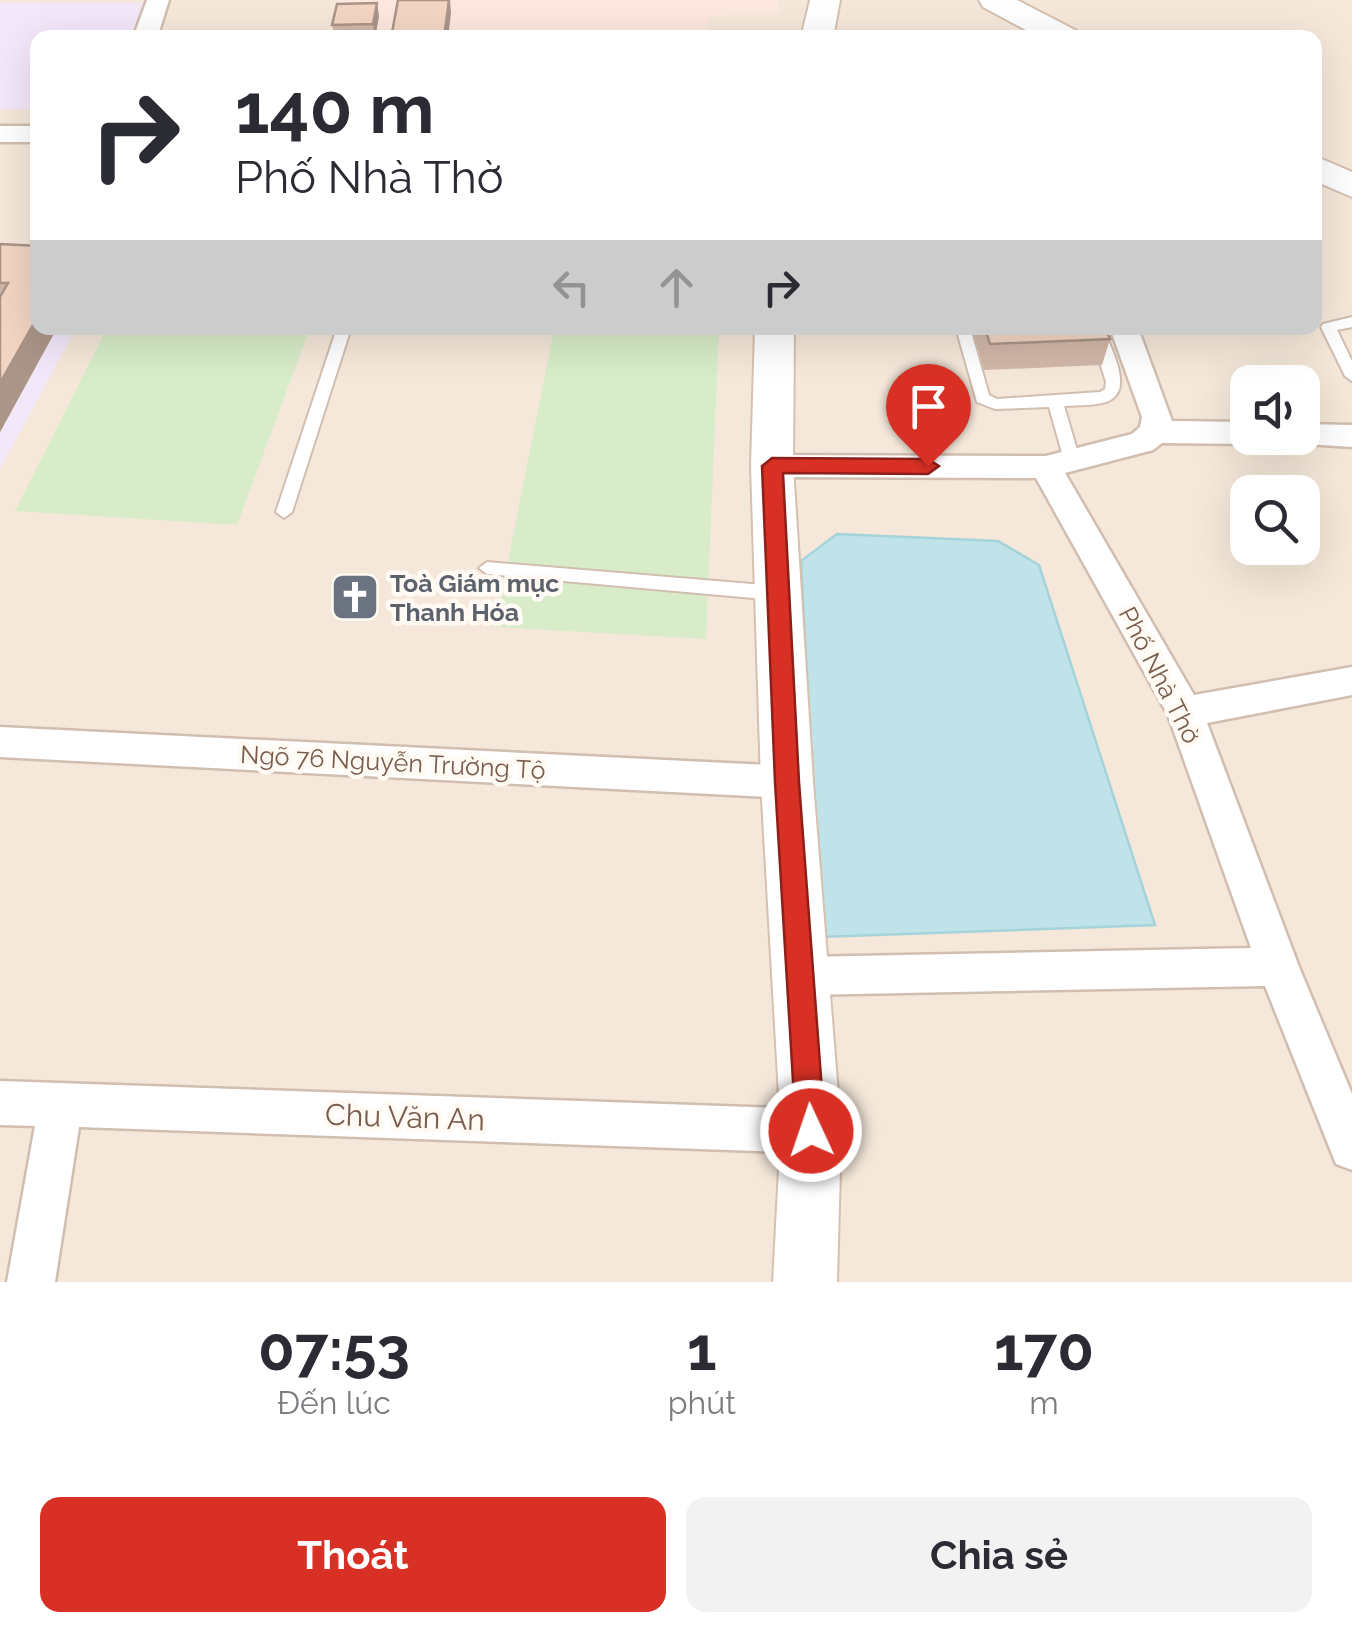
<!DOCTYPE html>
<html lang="vi">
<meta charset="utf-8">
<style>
body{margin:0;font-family:Raleway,sans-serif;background:#f2f2f3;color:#2b2b33;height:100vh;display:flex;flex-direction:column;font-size:38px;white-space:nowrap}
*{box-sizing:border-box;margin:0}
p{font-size:32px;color:#7c7c81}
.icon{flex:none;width:55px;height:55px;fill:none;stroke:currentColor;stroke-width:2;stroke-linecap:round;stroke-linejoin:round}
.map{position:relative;height:1282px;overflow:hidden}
.panel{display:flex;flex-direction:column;background:#fff;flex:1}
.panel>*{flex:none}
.top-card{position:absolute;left:30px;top:30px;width:1292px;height:305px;border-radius:20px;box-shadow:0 10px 40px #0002;background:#fff;color:#2b2b33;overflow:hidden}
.tools{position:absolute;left:1230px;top:365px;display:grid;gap:20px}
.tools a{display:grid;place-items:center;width:90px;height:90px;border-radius:20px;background:#fff;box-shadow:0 10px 40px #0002;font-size:50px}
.pin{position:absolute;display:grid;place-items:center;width:85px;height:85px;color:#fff;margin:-102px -42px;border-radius:50% 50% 50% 0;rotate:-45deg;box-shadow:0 0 10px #0007}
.pin .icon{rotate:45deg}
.me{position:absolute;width:110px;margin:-55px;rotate:357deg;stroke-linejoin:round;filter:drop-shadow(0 0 8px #0008)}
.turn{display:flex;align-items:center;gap:35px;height:210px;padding:0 40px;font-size:45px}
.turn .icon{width:130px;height:130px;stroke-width:2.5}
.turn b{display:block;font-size:70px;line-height:85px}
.lanes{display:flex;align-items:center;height:95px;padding:0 40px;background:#0003;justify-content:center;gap:50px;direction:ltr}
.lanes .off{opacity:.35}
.eta{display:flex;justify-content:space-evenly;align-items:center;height:170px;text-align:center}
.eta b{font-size:60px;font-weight:700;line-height:70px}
.cta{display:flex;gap:20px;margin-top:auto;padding:20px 40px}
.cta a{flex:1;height:115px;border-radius:20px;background:#d93025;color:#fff;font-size:40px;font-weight:700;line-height:115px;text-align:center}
.cta a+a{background:#f2f2f3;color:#2b2b33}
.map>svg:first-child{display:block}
.residential{fill:#f5e8da;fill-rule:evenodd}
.commercial{fill:#fde8e0}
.education{fill:#f3e8fa}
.green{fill:#d8ecc9}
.water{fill:#bfe3e8;stroke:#a5d3da;stroke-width:2.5}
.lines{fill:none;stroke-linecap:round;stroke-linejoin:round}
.lane-casing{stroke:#d1beb0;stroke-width:4}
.street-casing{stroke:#d1beb0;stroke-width:5}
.secondary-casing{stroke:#d6c0b0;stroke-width:4}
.lane{fill:#fff;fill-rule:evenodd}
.street{fill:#fff;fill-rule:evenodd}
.secondary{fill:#fff;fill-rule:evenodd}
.wall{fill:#d1b7a8}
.shaded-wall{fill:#aa9588}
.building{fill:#f3d5c3;stroke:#aa9588;stroke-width:2.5}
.route{fill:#d93025;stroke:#8d1f18;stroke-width:2.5}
.labels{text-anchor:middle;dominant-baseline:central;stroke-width:9;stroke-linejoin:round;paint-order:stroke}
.worship-label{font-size:25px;font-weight:bold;fill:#5b616d;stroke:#fffaf3;text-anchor:start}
.street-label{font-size:25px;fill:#7a5c4d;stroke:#fffaf3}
.near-street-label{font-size:30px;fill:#7a5c4d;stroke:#fffaf3}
</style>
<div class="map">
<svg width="1352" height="1282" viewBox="0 0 1352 1282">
<rect width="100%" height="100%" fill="#fdf6ec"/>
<path class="residential" d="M0,0h1352v1282h-1352zM38,38h1277v290h-1277zM1248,382h54v56h-54zM1248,492h54v56h-54z"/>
<path class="commercial" d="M337,0h441l1,15 -72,1v22h-380z"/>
<path class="education" d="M0,3h146l-15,34 -93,1 -1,71h-37z
M0,261l38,67h38l-76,141z"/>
<path class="green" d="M107,328h203l-73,197 -222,-14z
M554,328h165l-13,311 -211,-12z"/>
<path class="water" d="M837,534l161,7 41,24 116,360 -335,12 -19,-376z"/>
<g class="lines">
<g class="lane-casing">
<path id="lane" d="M1352,317v10l-15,3 15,31v20l-7,-5 -24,-49 2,-3z
M337,328h14l-59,184 -8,6 -8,-6z
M956,328h14l19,67 8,4 103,-7 5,-3 1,-7 -17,-54h14c7,19 33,64 3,74 -13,4 -29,3 -42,4l16,54 -2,4 -6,2 -8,-6 -15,-53 -54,2 -18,-7z
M487,562l289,24 9,7 -9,7 -289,-26 -8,-6z"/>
</g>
<g class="street-casing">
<path id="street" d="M147,0h22l-12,38h-24z
M0,126h38v16h-38z
M1110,328h28l34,93 76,1v16h13l-13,6 -86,-1 -9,7 -88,23 129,222 158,-28v28l-145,28 92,244 53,127v76l-16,-6 -71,-178 -462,9 -15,-5 -6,-14 6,-14 15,-5 448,-9 -83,-233 -132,-237 -264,-1 -11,-3 -5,-8 5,-8 11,-3 274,1 86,-22 8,-7 2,-10z
M1302,424l50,1v22l-61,-4 -3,-5h14z
M0,727l787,39 13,5 6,11 -6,11 -13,5 -787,-41z
M0,1081l811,28 16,6 6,16 -6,16 -16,6 -732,-26 -24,155h-48l28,-156 -35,-1z"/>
</g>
<g class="secondary-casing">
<path id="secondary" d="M810,0h30l-7,38h-32z
M979,0h38l60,31 5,7h-41l-58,-31z
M1315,156l37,16v25l-37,-16z
M755,328h39l-1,138 20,316 28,349 -4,151h-64l8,-151 -20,-349 -10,-316z"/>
</g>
<use href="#lane" class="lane"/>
<use href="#street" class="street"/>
<use href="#secondary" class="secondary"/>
</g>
<path class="wall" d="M379,16l-4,22h-40l-3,-13z
M0,244l57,84 -57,104z
M972,328h133l5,11 -8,26 -118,5z"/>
<path class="shaded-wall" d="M450,0l1,13 -3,25h-4z
M377,3l2,13 -4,22 -2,-14z
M38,316v12h19l-57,104v-49z"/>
<path class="building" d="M398,0h51l-5,38h-53z
M377,3l-4,21 -41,1 5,-21z
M0,244l38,2v70l-38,67v-86l8,-14h-8z
M985,328h120l5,11 -120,5z"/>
<path class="route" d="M772,458l156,1 11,7 -11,8 -145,-1 16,309 26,349 -4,10 -10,4 -10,-4 -5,-10 -21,-349 -13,-316z"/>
<defs>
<g id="church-square" transform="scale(2.5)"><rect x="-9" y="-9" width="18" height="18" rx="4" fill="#6b7280" stroke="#fffaf3"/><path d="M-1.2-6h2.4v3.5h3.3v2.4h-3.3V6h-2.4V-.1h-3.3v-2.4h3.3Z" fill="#fff"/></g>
</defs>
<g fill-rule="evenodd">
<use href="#church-square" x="355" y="597"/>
</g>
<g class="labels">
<g class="worship-label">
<text x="390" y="583">Toà Giám mục<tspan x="390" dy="29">Thanh Hóa</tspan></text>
</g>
<g class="street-label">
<text transform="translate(1160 675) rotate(63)">Phố Nhà Thờ</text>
<text transform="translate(393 762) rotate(3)">Ngõ 76 Nguyễn Trường Tộ</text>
</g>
<g class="near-street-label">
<text transform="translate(405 1117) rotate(2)">Chu Văn An</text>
</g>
</g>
</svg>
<div class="tools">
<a><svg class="icon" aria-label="sound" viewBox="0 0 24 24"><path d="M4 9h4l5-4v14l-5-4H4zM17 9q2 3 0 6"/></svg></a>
<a><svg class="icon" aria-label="search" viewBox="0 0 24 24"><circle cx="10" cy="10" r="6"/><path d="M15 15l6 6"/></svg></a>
</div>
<div class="pin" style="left:928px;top:466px;background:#d93025"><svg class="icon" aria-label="arrive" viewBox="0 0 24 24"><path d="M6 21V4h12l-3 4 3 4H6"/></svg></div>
<svg class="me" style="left:811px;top:1131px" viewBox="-20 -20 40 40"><circle r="17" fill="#d93025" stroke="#fff" stroke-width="3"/><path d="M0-11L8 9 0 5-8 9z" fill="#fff"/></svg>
<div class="top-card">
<div class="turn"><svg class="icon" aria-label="right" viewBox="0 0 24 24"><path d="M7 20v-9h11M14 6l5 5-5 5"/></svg><div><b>140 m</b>Phố Nhà Thờ</div></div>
<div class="lanes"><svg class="icon off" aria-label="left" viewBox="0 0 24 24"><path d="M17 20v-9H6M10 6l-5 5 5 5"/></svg><svg class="icon off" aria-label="ahead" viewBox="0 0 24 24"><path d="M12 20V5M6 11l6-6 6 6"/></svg><svg class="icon" aria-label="right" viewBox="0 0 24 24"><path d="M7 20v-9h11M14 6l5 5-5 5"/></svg></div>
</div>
</div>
<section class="panel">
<div class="eta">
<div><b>07:53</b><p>Đến lúc</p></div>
<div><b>1</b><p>phút</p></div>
<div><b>170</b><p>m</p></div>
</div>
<div class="cta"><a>Thoát</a><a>Chia sẻ</a></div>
</section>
